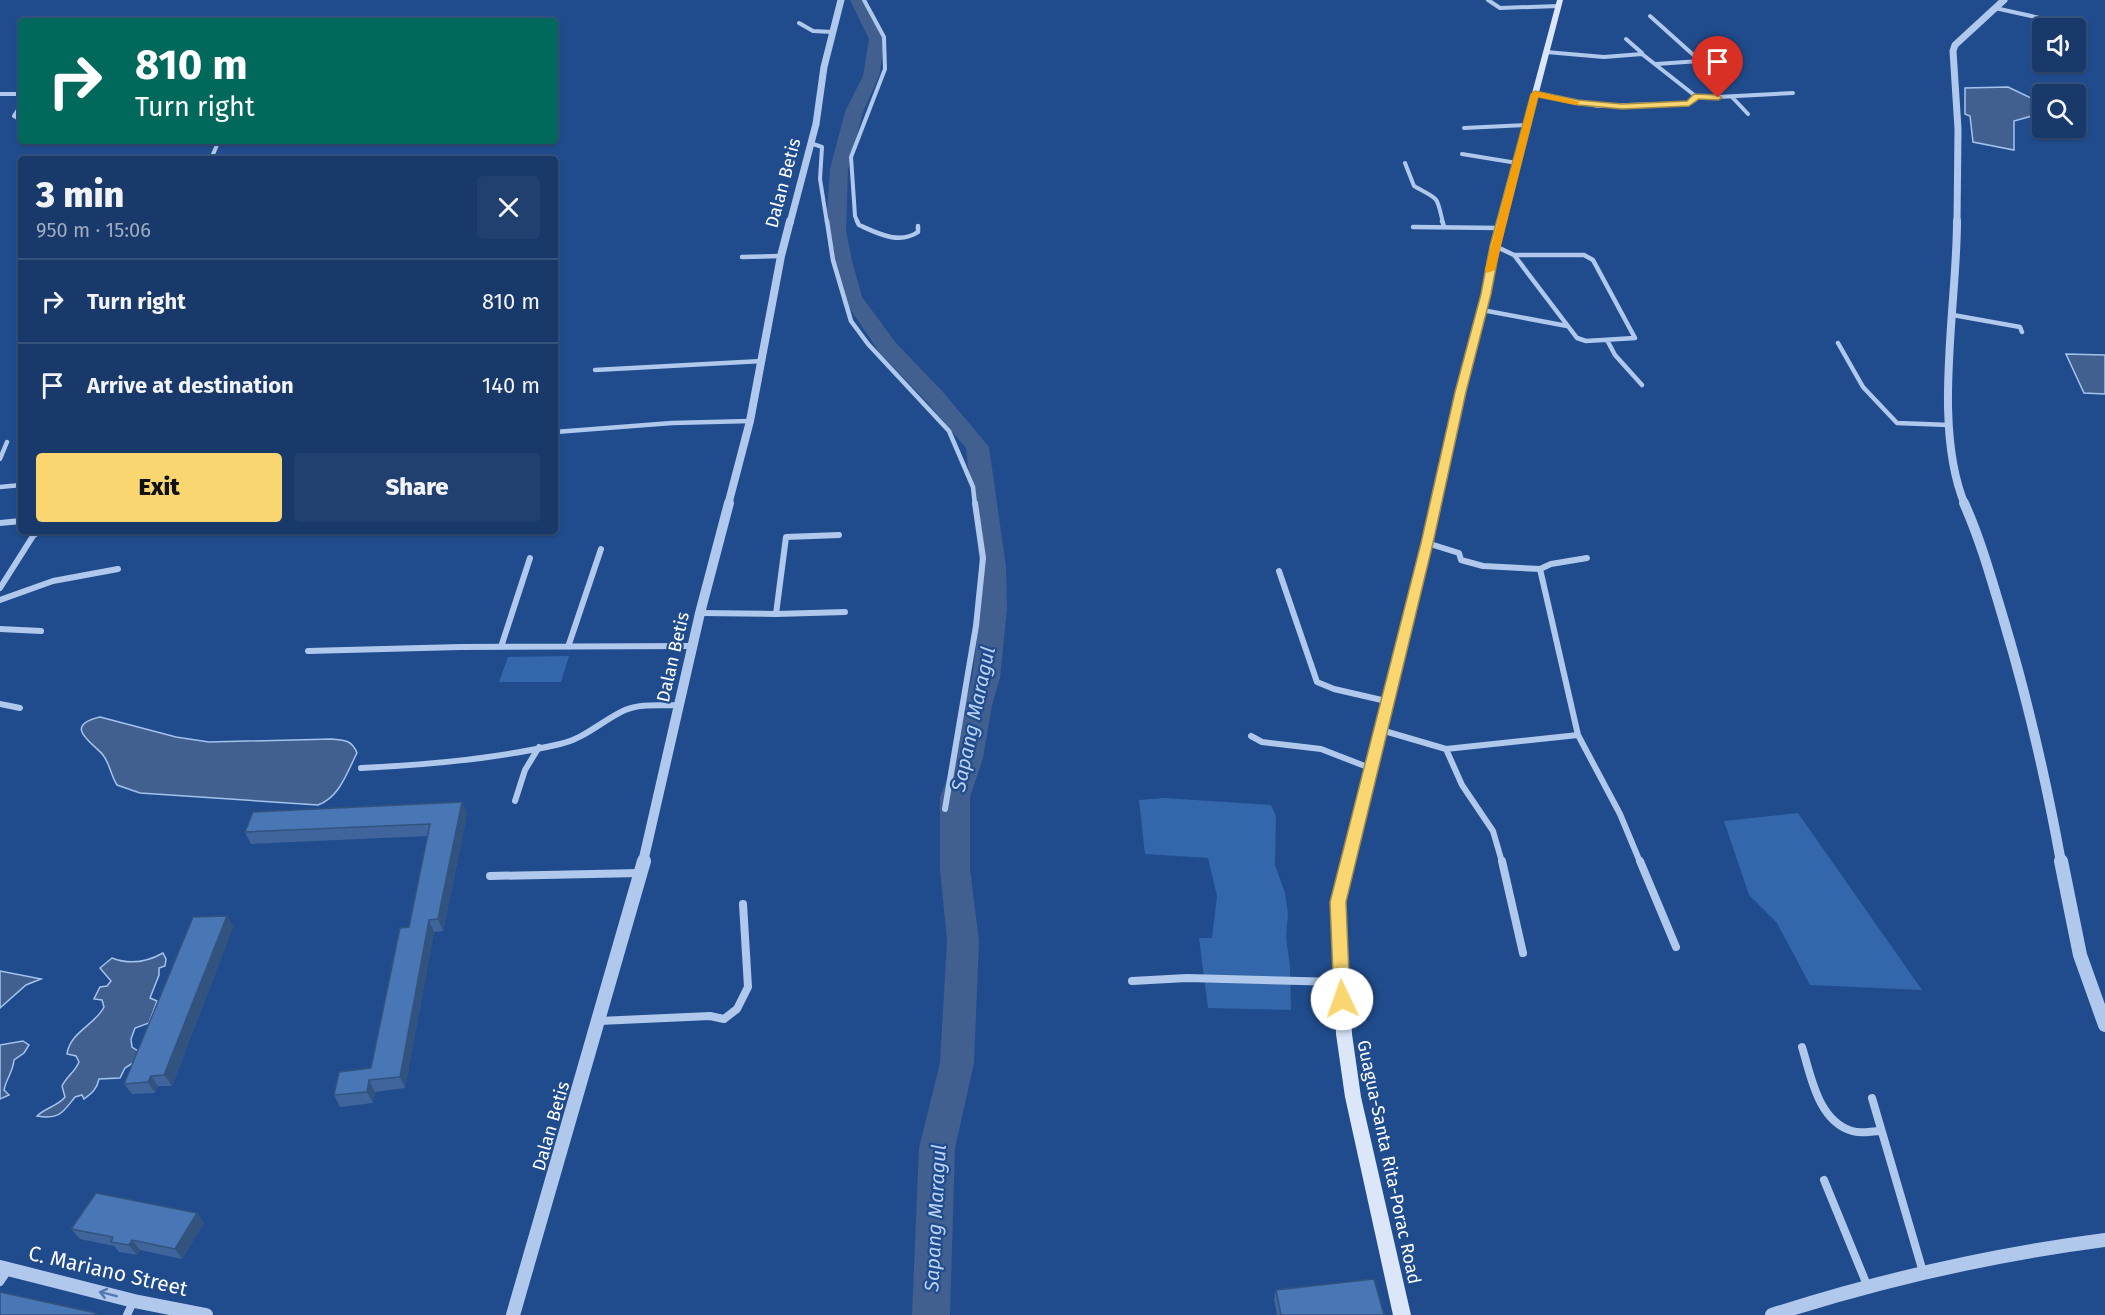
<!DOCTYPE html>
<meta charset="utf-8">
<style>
body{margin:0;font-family:"Fira Sans",sans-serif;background:#214070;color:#f1f3f6;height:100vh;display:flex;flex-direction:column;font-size:22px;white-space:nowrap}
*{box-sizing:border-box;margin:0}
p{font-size:20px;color:#9facc1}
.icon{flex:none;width:33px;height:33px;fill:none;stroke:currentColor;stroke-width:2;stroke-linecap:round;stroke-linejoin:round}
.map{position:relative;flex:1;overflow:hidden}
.sheet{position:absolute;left:18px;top:156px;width:540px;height:378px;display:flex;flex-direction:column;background:#18396a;border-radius:6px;box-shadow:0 2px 4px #0004,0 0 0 2px #36537e}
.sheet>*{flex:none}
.hud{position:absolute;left:18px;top:18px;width:540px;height:126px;border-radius:6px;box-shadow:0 2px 4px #0004,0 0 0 2px #36537e;background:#00695c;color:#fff;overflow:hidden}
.tools{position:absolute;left:2032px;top:18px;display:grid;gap:12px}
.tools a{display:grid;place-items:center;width:54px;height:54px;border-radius:6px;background:#18396a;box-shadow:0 2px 4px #0004,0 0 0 2px #36537e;font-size:30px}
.pin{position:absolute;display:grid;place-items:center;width:51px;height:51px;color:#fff;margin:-62px -26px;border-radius:50% 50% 50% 0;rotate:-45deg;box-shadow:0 0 6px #0007}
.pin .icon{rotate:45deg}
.me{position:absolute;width:66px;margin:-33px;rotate:357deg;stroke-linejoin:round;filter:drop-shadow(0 0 4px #0008)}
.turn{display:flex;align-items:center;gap:21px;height:126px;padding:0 18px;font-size:27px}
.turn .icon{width:78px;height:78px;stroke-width:2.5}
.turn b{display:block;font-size:42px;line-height:51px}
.round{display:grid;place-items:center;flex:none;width:63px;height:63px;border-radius:6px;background:#214070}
.headline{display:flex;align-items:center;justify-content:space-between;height:102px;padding:0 18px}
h1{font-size:36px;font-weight:800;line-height:45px}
.cta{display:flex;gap:12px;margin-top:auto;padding:12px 18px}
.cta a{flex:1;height:69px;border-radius:6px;background:#f9d670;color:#111;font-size:24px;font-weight:800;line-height:69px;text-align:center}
.cta a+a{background:#214070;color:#f1f3f6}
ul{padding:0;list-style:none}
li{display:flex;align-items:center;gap:18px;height:84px;padding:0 18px;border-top:2px solid #36537e}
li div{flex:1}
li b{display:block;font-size:22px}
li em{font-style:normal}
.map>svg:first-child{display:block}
.green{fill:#3466ab}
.water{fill:#41608f;stroke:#a3c3ed;stroke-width:1.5}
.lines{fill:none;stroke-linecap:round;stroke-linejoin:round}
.river{fill:#41608f;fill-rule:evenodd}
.minor-far3{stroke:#afc8ec;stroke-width:4}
.minor-far2{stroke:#afc8ec;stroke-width:4.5}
.minor-far1{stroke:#afc8ec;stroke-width:6}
.minor{stroke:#afc8ec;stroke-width:8}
.tertiary-far3{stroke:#afc8ec;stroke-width:7}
.tertiary-far2{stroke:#afc8ec;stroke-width:8}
.tertiary-far1{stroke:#afc8ec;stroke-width:10}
.tertiary{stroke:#afc8ec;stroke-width:14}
.secondary{fill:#dbe7f9;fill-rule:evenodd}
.wall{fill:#3f659c}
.shaded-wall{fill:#33537f}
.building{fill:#4976b5;stroke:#33537f;stroke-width:1.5}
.oneway{stroke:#5277ae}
.route{fill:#f9d670;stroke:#a28b49;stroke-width:1.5}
.slow{fill:#f59e0b}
.labels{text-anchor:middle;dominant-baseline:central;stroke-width:4.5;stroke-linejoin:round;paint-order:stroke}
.street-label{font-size:18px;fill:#fff;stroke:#204c8d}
.water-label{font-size:20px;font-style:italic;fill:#bbd3f3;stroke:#204c8d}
.near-street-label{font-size:21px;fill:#fff;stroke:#204c8d}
</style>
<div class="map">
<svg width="2105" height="1315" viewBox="0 0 2105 1315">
<rect width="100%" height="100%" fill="#204c8d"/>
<path class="green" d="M569,656l-8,26h-62l9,-25z
M1164,798l107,7 5,11 -1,49 10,28 3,21 -2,23 4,29 1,44 -83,-2 -9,-70h13l5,-42 -9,-38 -63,-4 -6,-54z
M1798,813l124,177 -112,-5 -33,-62 -28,-28 -25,-74z"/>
<path class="water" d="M2008,87l23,11 8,16 -25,7v29l-41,-8 -3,-26 -5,-2v-26z
M2066,354l39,1v39l-21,-1z
M100,717l76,20 33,5 123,-3c12,1 20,1 25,14 -10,19 -17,44 -39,52l-178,-12 -23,-8c-6,-9 -7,-21 -14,-30 -11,-13 -41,-29 -3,-38z
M163,953l3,6 -1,7 -6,2v7l-9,23 7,3 -8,22 -14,5 -4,11 1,8 6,4 -2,10 -11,7 -5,10 -21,1c-2,10 -7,14 -15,20l-2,-4 -7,2c-12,15 -15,23 -38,19 8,-8 21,-10 28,-19l-3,-11c5,-10 13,-14 17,-24l-3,-6 -9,-2c3,-22 28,-29 37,-47l-2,-7 -8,-1 6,-12 7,-1 4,-5 -11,-13 12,-10c18,7 35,4 51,-5z
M0,971l41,8 -15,6 -26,23z
M23,1041l6,4 -5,8 -10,7c-1,12 -8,19 -10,30l5,5 -9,4v-54z"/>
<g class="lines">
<path class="river" d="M850,0h16l19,39 -6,37 -16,36 -15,57 -2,61 6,31 10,36 34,46 47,49 46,55 17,120 1,42 -7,69 -8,27 -9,53 -13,39v72l9,72 -5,122 -19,85 -5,167h-38l7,-167 21,-85 7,-122 -7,-72v-72l15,-39 9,-53 8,-27 9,-69 -1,-42 -14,-119 -39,-46 -47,-49 -38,-56 -10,-36 -6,-31 4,-61 15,-57 18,-36 6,-37z"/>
<path class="minor-far3" d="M1488,0l12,8 58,-2
M1995,8l90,20
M1650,16l69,62
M799,23l14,8 20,1
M1626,39l16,14
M1546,52l58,5 38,-3 56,44 95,-5
M1656,64l44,-3
M0,94h21
M1535,94l63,12 91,-3 6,-3 -1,-4
M1732,97l16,17
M21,105l-7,11 7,4
M1464,128l63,-3
M88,141h37
M810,143l12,4 -2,32 7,44
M1462,154l55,9
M211,159l6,-14 -3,-4
M1405,163l9,23c26,15 22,8 29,37
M858,223l-3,-7 -4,-59 34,-88 -1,-32 -20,-37"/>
<path class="minor-far2" d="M827,221l6,39 18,61 17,23 81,87 24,56 2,18
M857,221l2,4c18,8 40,20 59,7v-6
M1442,221l2,5
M1413,227l87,1
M1495,246l19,9
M1514,255h70l9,5 42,78 -49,3 -9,-3z
M742,257l39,-1
M1482,310l85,16
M1953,315l67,12 2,5
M1607,340l8,15 27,30
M1838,343l25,44 34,36 52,2
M595,370l167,-9
M555,432l117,-9 78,-2
M0,459l7,-17
M0,487l21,-2"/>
<path class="minor-far1" d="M0,523l21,-2
M1427,543l32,10 2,7 22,6 57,3 38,166 42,79 20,48
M1540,569l11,-5 36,-6
M1279,571l38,111 17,7 52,12
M0,588l33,-52 6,-5
M0,600l53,-19 65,-12
M700,613l76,1 10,-77 53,-2
M776,614l69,-2
M0,629l41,2
M501,647l29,-89
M568,647l33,-98
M308,651l152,-4 234,-1
M0,704l20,4
M1381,730l65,19 132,-14
M1251,736l11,6 59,7 49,19
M1446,749l16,36 31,46 9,31
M361,768c62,-3 139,-10 199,-24 24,-5 43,-24 65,-34 16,-7 37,-4 54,-5
M515,801l10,-31 14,-23
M945,809l31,-183 7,-68 -8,-55"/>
<path class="minor" d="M1502,861l21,92
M1640,861l36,86
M490,876l150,-3
M1132,981l55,-3 153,4
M599,1021l111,-5 14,3 13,-10 11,-22 -5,-83
M1802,1047c9,29 16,74 50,84 9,3 19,0 28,0
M1872,1098l51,174
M1824,1180l43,105
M0,1282l8,-12
M127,1315l6,-13"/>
<path class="tertiary-far3" d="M790,223l26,-99 8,-57 17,-67
M1957,223l1,-94 -5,-78 2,-6 49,-45"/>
<path class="tertiary-far2" d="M1957,221c0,86 -25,205 8,284
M728,505l22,-84 31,-165 9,-35"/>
<path class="tertiary-far1" d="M1964,503c17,38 28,78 40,118 24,80 42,159 57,241
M643,862l57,-249 29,-110"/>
<path class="tertiary" d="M2061,861l19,94 25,70
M0,1267l134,34 72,14
M513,1315l131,-454
M1772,1315c112,-36 217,-60 333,-75"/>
<path class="secondary" d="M1557,0h6l-64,246 -8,48 -25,98 -33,151 -88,359 7,132 9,63 50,218h-18l-48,-218 -9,-63 -5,-132 90,-359 35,-151 25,-98 10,-48z"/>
</g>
<path class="wall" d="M462,802l5,12 -24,117 -9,1 -29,156 -30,4 -2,11 -33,4 -6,-12 37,-27 38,-141 19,-91 -177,8 -6,-12z
M227,916l6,11 -61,159h-14l-3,7 -23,1 -8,-10z
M197,1213l7,10 -22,36 -42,-9 -3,5 -18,-3 -5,-6 -34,-7 -9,-10z
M1276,1290l108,25h-107l-3,-16z"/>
<path class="shaded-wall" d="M462,802l5,12 -24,117 -5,-12z
M227,916l6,11 -61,159 -8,-11z
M429,920l5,12 -29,156 -5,-11z
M151,1076l7,10 -3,7 -7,-11z
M369,1080l6,12 -2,11 -6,-11z
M197,1213l7,10 -22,36 -7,-10z
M132,1240l8,10 -3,5 -8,-10z"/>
<path class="building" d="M462,802l-24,117 -9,1 -29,157 -31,3 -2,12 -33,3 5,-23 32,-4 29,-140 9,-1 21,-103 -185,8 8,-20z
M227,916l-63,159 -13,1 -3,6 -24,2 69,-167z
M96,1193l101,20 -22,36 -43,-9 -3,5 -18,-3 2,-5 -42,-8z
M1374,1279l10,36h-103l-5,-25z
M0,1292l96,21 -2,2h-94z"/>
<defs><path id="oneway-shaft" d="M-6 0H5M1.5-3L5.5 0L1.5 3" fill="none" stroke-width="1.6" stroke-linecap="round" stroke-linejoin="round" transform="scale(1.5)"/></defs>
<use class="oneway" href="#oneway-shaft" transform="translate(108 1294) rotate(-166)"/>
<path class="route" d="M1535,91l43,9 44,4 65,-3 7,-7 24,1 4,3 -4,2 -19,-1 -10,7 -67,3 -44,-4 -40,-8 -38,149 -9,48 -25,98 -33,151 -87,359 4,97 -2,5 -6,2 -6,-2 -2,-5 -4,-97 91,-359 34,-151 26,-98 9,-48 41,-152z"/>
<path class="slow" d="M1535,91l45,11 -4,3 -38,-8 -43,173 -8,3 -2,-3 46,-176z"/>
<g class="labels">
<g class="street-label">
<text transform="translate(783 183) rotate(-75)">Dalan Betis</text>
<text transform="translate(673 657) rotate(-77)">Dalan Betis</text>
<text transform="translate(551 1126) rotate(-74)">Dalan Betis</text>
<text transform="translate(1389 1162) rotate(78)">Guagua-Santa Rita-Porac Road</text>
</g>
<g class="water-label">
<text transform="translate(973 719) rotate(-78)">Sapang Maragul</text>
<text transform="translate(935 1218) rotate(-87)">Sapang Maragul</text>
</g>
<g class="near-street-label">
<text transform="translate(108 1271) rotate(13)">C. Mariano Street</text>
</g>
</g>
</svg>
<div class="tools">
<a><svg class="icon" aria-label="sound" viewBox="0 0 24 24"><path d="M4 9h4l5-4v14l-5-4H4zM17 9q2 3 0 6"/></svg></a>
<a><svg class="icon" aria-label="search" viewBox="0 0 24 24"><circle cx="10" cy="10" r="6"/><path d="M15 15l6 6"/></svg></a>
</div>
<div class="pin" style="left:1718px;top:98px;background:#d93025"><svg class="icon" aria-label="arrive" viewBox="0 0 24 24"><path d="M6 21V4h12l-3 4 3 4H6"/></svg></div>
<svg class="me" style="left:1342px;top:999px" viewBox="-20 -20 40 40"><circle r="19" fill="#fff"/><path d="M0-13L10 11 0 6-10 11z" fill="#f9d670"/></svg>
<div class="hud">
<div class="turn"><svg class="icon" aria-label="right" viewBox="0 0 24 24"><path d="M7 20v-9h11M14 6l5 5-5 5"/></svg><div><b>810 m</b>Turn right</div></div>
</div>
<section class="sheet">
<div class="headline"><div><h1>3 min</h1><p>950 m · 15:06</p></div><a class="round"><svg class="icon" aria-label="close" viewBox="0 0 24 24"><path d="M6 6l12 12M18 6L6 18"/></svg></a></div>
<ul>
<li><svg class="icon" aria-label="right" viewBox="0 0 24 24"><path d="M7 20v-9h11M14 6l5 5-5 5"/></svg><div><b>Turn right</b></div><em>810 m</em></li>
<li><svg class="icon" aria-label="arrive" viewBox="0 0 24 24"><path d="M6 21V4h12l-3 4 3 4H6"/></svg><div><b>Arrive at destination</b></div><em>140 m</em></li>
</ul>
<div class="cta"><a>Exit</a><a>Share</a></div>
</section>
</div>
